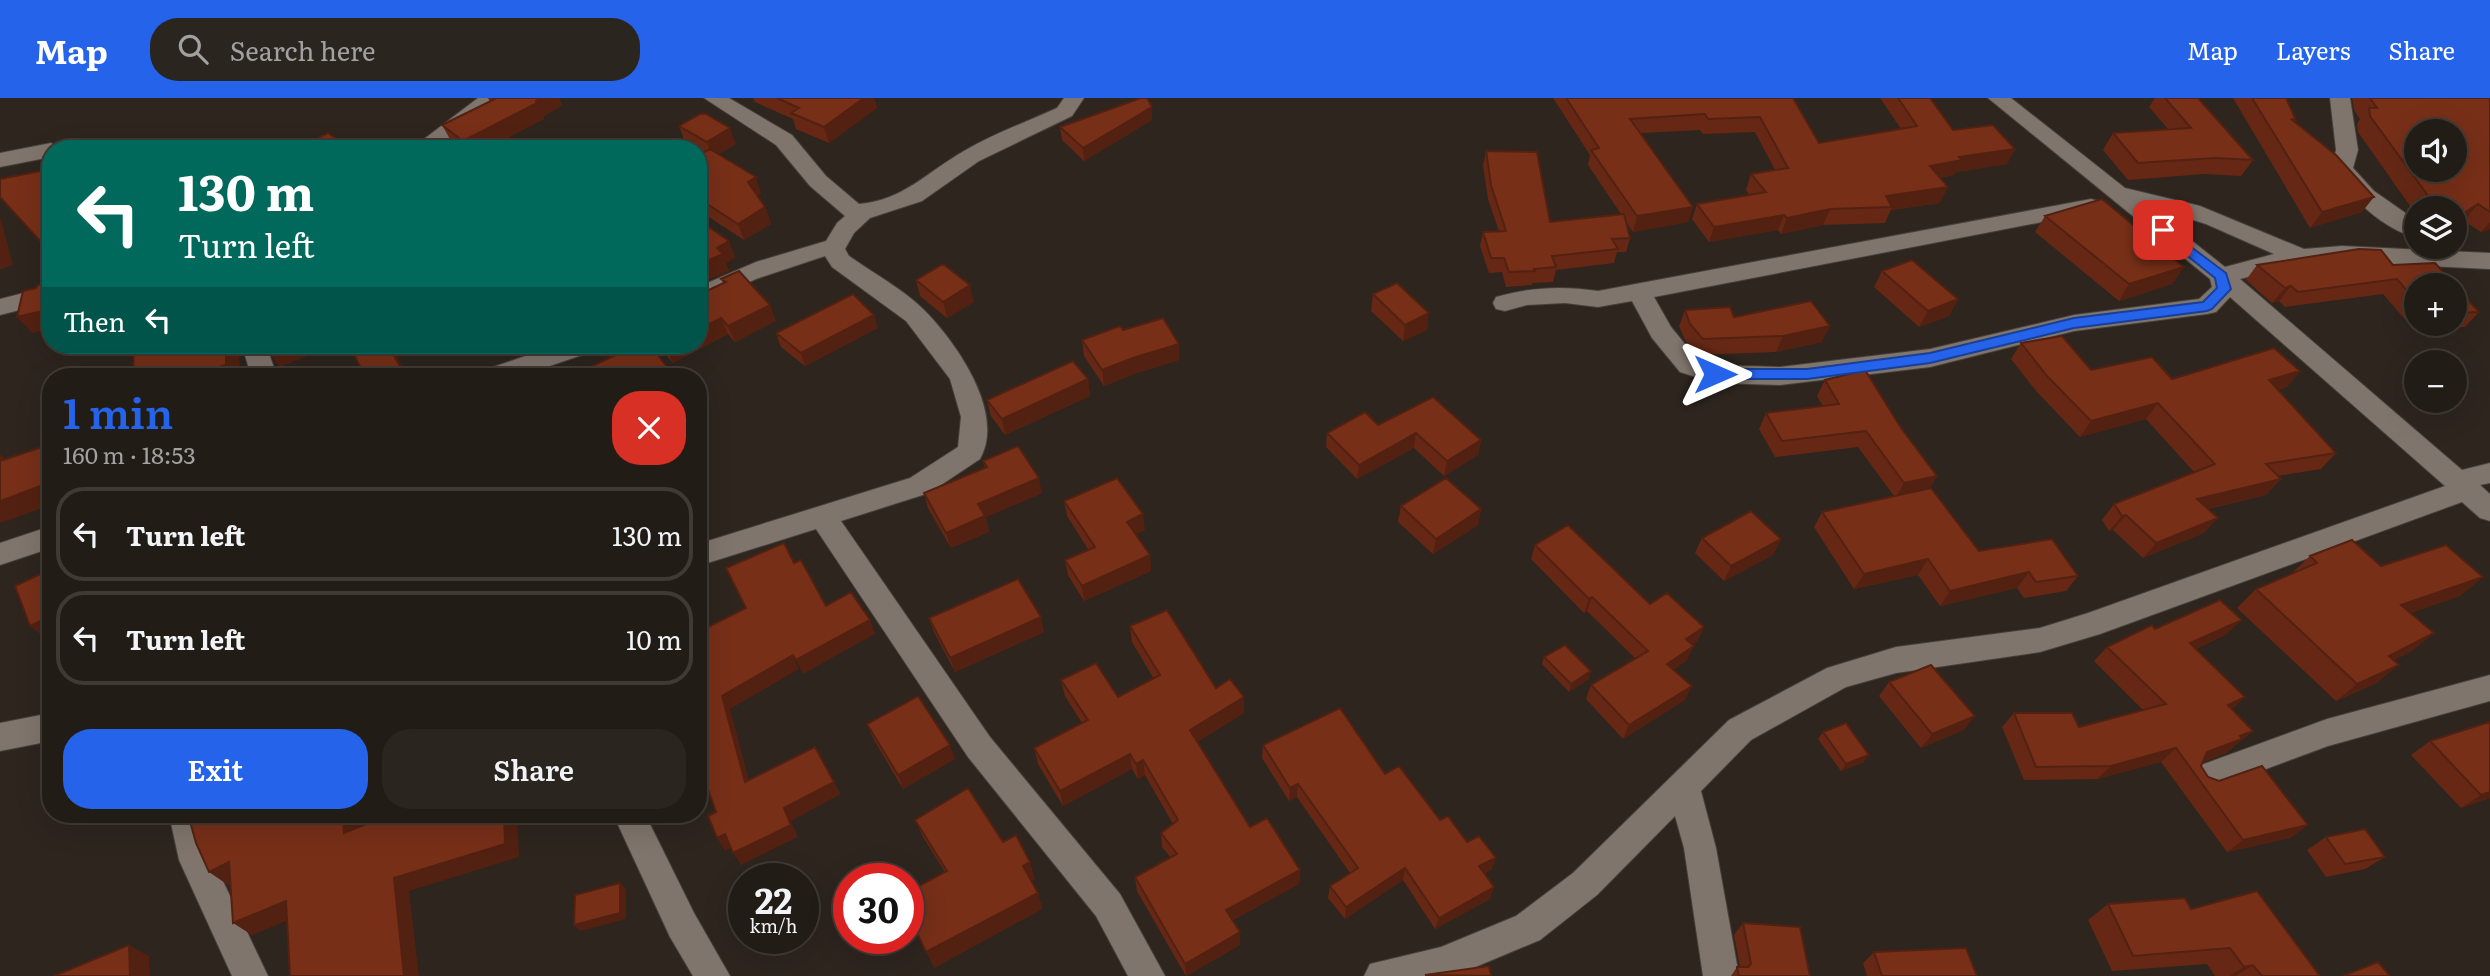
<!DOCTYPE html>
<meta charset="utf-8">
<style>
body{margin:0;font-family:Literata,serif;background:#2a251f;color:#f1f3f6;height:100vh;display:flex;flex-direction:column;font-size:26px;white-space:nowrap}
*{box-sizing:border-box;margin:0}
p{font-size:23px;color:#a2a1a1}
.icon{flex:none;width:38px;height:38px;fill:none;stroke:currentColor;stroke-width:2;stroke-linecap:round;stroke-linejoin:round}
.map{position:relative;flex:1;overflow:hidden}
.details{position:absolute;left:42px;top:270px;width:665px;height:455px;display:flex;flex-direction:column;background:#221c16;border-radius:28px;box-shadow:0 7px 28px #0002,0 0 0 2px #3f3a35}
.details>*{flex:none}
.guide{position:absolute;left:42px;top:42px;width:665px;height:214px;border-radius:28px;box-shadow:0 7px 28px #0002,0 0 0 2px #3f3a35;background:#00695c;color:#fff;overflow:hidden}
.buttons{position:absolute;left:2404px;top:21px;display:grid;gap:14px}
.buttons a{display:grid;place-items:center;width:63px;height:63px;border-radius:50%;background:#221c16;box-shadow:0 7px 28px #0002,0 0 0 2px #3f3a35;font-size:35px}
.speed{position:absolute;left:728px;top:765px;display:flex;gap:14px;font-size:35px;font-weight:700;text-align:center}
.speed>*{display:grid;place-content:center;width:91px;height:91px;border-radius:50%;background:#221c16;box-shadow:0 7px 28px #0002,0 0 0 2px #3f3a35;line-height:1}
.speed small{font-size:18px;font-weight:400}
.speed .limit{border:10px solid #d22;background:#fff;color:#111}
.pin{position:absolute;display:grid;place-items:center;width:60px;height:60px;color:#fff;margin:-30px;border-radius:14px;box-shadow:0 4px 10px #0006}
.me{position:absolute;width:77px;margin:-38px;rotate:90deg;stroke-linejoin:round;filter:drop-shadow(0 0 5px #0008)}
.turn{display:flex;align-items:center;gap:24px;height:147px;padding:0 21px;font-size:32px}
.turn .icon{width:91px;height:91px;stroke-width:2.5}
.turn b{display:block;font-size:49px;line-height:60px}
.then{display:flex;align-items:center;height:66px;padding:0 21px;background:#0003;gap:14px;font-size:26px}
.round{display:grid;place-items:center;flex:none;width:74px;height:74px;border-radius:28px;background:#2a251f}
.head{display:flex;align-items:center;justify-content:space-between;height:119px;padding:0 21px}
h1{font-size:42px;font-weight:600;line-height:52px;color:#2563eb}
.cta{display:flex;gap:14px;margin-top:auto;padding:14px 21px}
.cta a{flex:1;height:80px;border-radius:28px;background:#2563eb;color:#fff;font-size:28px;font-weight:600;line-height:80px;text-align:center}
.cta a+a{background:#2a251f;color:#f1f3f6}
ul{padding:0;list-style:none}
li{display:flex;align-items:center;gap:21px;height:94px;margin:0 14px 10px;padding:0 7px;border:4px solid #3f3a35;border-radius:28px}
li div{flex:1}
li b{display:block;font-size:26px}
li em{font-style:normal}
header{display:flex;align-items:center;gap:42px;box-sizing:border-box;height:98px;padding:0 35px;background:#2563eb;color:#fff}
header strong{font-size:33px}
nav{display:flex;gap:38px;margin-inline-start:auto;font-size:24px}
.search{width:490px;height:63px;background:#2a251f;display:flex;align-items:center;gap:18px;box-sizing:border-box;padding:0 24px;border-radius:28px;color:#a2a1a1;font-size:26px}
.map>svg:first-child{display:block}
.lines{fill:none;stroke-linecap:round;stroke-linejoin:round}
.street-casing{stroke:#47403a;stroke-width:2}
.street{fill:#7f756c;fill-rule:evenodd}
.wall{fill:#662815}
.shaded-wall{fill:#532111}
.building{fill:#772f18;stroke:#532111;stroke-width:2;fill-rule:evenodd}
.route{fill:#2563eb;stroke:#184099;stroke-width:2}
</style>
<header>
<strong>Map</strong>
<div class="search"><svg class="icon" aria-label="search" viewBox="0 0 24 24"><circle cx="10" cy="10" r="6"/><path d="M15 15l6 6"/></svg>Search here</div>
<nav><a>Map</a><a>Layers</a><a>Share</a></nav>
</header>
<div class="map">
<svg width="2490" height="878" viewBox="0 0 2490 878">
<rect width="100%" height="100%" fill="#2d251e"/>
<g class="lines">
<g class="street-casing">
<path id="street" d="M478,0h24l-66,51h-25z
M704,0h25l63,37 34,41 33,28c45,-4 68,-32 105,-53 29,-17 62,-29 93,-43l7,-10h20l-12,18 -93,45 -57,40 -52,17 -16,15 -9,16 4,7c24,17 54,33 75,54 32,32 82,103 56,149l-51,34 -88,28 149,216 130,157 45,82h-37l-32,-60 -128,-159 -152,-228 -118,37v-22l212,-66 48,-31 3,-30 -11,-38 -44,-58 -74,-54 -7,-11 -69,23 -58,27v-19l58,-25 70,-21 11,-18 8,-7 -35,-30 -34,-41z
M1988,0h23l114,90 75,18 104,43 38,-3 148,7v16l-148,-7 -51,4 -51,13 222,191 28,-7v20l-10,2 10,9v27l-10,-3 -18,-16 -362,132 -60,18 -144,21 -50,14 -95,53 -50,51 15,57 23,128h-36l-19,-128 -9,-32 -78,79 -57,45 -86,36h-90l6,-12 71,-17 75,-31 57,-43 156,-153 98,-52 69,-21 144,-19 48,-15 357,-127 -215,-189 -14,15 -9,2 -133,17 -144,36 -150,18 -65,-2 -35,-11 -28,-34 -20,-37 -34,6 -33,-4 -38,2 -22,6 -9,-2 -3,-6 3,-6c35,-10 66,-11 102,-6l493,-92 8,2 3,5 -3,5 -445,86 17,30 27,33 17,5 65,2 150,-18 144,-34 125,-16 13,-12 -2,-8zM2148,108l58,18 68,30 -49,13z
M2330,0h20l8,52 -5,18 21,23 43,30v17c-35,-9 -67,-41 -86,-70l5,-18z
M51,45l10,6h-10v8l-51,10v-14z
M51,188v16l-51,13v-16z
M242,247h24l11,31h-26z
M558,247h39l-3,6 -74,25h-40l4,-6z
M51,428v22l-51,17v-22z
M2490,577v26l-162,45 -124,46 -11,-4 -5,-10 5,-10 134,-49z
M51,615v28l-51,10v-28z
M169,716h32l11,44 56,118h-36l-53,-116z
M613,716h32l49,99 36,63h-37l-23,-39z"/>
</g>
<use href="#street" class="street"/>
</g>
<path class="wall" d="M488,0h71l3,7 -19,12 1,2 -58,30h-25l-10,-8 -9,-16 48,-23z
M753,0h121l3,10 -48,35 -33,-14 -3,-10 -38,-17z
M1553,0h240l26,45 82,-14 -21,-31h50l23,32 62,19 -8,15 -51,8 -2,3 -14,3v25l-49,7 -6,13 -62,2 -42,9 -3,-4 -69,12 -17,-23 5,-15 53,-9 -4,-5 5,-16 24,-4 -20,-38 -52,2 -3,-4 -59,3 52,74 -5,15 -55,10 -7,-10 4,16 -4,14h-9l-3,11 -58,7 -3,12 -21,1v2l-26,2 -4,-15 -13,1 -9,-27 3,-14 16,-1 -11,-32 -5,-34 3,-14 64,71 71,-8 -33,-49 2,-10z
M2155,0h43l55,62 -12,16 -37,-2 -76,6 -25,-30 10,-17 55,-4 -19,-22z
M2233,0h53l10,22 -1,2 67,90 -52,16z
M2352,0h138v131l-9,3 -17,-11 -9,-13h-38v8l-59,-84 -1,-8 3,-5 -6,-9z
M1152,9v13l-68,41 -22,-21 -2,-13z
M679,28l57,18 -17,10 42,39 -4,3 8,11 6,17 -27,16 -46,-30v-54l6,-3 -19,-11z
M2045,118l139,51 -12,17 -53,17 -84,-69z
M698,131l37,28 -9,6 3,8 -22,9 -9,-6z
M2257,167h136l24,20v39h38v-38l24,26 -14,15 -51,3 -31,-36 -98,13 -6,-6 -7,2 -26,-23z
M1882,173l76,28 -9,17 -30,11 -45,-40z
M721,181l55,42 -41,21 -7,-8 -55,29 -16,-18h41l25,-62z
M916,182l58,22 -27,16 -27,-22z
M1373,196l54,36 -24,11 -32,-30z
M1685,212l49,7 88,25 -46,10 -79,3 -12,-15 -6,-14z
M878,230l-73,38 -24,-19 -5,-14z
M1123,232l56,14v16l-45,14 -30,12 -20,-30 -2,-16z
M2021,245l70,27 81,9 128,-8 -13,16 -9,3 58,63 -15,16 -44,7 4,3 -15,16 -58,14 -4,24 -61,25 -30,-28 -4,1 -7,-11 12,-16 80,-32 -48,-53 -66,18 -43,-45 -26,-33z
M1088,281l2,17 -85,39 -14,-19 -4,-16z
M1825,282l76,48 36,48 -8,13 50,62 99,25 -12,15 -42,7 -7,-10 -77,18 -22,-31 -64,14 -40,-62 8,-15 72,-16 -36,-49 -83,10 -16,-28 7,-16 57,-7 -6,-10z
M1378,327l103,15 -3,15 -34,21 -30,-28 -57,31 -31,-32 1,-14z
M983,363l59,32 -56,24 3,15 -38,16 -23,-40 -4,-15 61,-25z
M1064,403l81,29 -10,4 15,21 1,16 -67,30 -16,-26 -3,-15 23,-11 -21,-33z
M1401,408l80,3 -3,16 -45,29 -35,-32z
M1702,440l79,1 -8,16 -49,26 -29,-28z
M1535,447l115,59 54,23 -7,15 -5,3 -5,15 -14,10 12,30 -62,39 -37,-40 5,-14 44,-27 -48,-47 -3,2 -53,-54z
M2310,458l71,10 102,11 -23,19 -50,17 24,20 -22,18 -18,9 -17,23 -41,18 -99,-93 19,-19 35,-15z
M929,520l115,14 -89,40 -21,-40z
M1130,528l86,62 28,25 -47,29 53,85 50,43 -1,14 -66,36 7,12v13l-54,31 -49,-85 -2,-14 36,-19 -9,-11 -1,-14 12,-9 -28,-49 -7,4 -6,-10 -69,37 -25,-42 -4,-16 48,-25 -17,-27 -4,-16 57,17 36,-18 -22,-37z
M2227,536l-31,15 49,48 -13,12 21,22 -27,22 -23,9 -2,4 7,11 100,48 -18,13 -63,14 -66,-90 -64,17 -73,1 -22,-53 12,-14 65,14 64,-17 -49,-49 13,-14z
M1544,559l45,22 -20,13 -27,-28z
M1889,584l75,48 -43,18 -42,-52z
M867,626l88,35 -52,30 -30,-51z
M1823,634l41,30 -23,9 -23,-32z
M2430,643l60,57 -29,10 -50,-53z
M1263,647l122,29 82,68 29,16 -5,12 -7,4 6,25 -55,30 -32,-49 -58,39 -17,-21 2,-12 20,-13 -53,-76 -8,4 -27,-43z
M915,722l88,22 32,37 -4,2 7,12 4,16 -108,59 11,-96 -22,-35z
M2326,739l59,20 -20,12 -39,8 -19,-27z
M2108,806l83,5 129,67h-105l-8,-12 -95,7 -24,-51z
M1743,825l67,53 -70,-9 -6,-32z
M1874,854l103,24h-110l-4,-13z
M1737,869l2,9h-8z"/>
<path class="shaded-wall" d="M541,0h18l3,7 -19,12 1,2 -58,30h-19l-4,-8z
M864,0h10l3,10 -48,35 -5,-16z
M1152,9v13l-68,41 -1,-13z
M730,30l6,16 -23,14 -6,-16z
M2015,51l-8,15 -51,8 -2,3 -31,6 7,-15 29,-9z
M756,79l5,16 -7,6 -6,-17z
M1948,89l-8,16 -49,7 1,-3 -6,-11z
M2374,99l-12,15 -52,16 12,-16z
M2478,106l-14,17 -9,5v-7z
M765,109l6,17 -27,16 -6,-16z
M1693,109l-5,15 -55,10 4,-16z
M1830,111l-7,16 -42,9 6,-16z
M1784,117l-6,15 -69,12 5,-15z
M0,118l13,49 -13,5z
M2490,124v7l-9,3z
M729,143l6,16 -9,6 3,8 -22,9 -7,-16 17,-16z
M2184,169l-12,17 -53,17 10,-17z
M970,187l4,17 -27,16 -4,-16z
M2291,188l-12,15 -7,2 13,-15z
M1958,201l-9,17 -30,11 9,-16z
M770,207l6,16 -41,21 -7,-16z
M51,211v20l-19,4 -15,-16z
M1429,215l-2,17 -24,11 2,-16z
M874,217l4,13 -73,38 -4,-13z
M721,220l7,16 -55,29 -7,-16 4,-2h28v-15z
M1830,228l-8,16 -46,10 7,-16z
M1179,246v16l-45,14 -30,12 -2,-16 31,-12z
M226,247h11l2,2 1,29h-34l-1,-5z
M282,247h50v1l-52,21 -13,-16z
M388,247h3l16,31h-25z
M2300,273l-13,16 -31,9 13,-16z
M1088,281l2,17 -85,39 -3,-16z
M2158,305l-12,16 -66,18 11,-16z
M1416,335l-2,15 -57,31 2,-14z
M1481,342l-3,15 -34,21 3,-15z
M0,356l5,5 -5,16z
M1937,378l-10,16 -32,7 9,-16z
M1039,380l3,15 -56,24 3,15 -38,16 -5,-15 32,-29z
M2281,381l-15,16 -83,19 14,-15z
M51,384v23l-51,18v-22z
M1481,411l-3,16 -45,29 3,-15z
M1143,416l2,16 -16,7 -2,-15z
M2126,417l-13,15 -4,1 13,-15z
M2218,420l-14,15 -61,25 13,-15z
M1781,441l-8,16 -49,26 7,-15z
M1150,457l1,16 -67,30 -2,-15z
M1928,461l-10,16 -64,14 10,-15z
M2029,474l-12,16 -77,18 10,-15z
M2483,479l-23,19 -80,28 21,-19z
M1592,499l-5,14 -3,2 5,-14z
M51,518v24l-2,1 -19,-15z
M1041,519l3,15 -89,40 -5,-14z
M870,522l5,14 -72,40 -7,-14z
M2242,522l-15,14 -51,24 14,-15z
M1704,529l-7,15 -18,11 7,-14z
M2434,535l-22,18 -45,23 22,-18z
M1694,548l-7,14 -26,18 6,-14z
M793,557l6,14 -69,40 23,86 -8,-13 -23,-86z
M2399,567l-22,18 -41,18 21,-17z
M1591,573l-2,8 -20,13 2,-8z
M1692,588l-7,14 -62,39 6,-14z
M1244,599v16l-53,33 -1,-16z
M2245,599l-15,14 -2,-6z
M1975,618l-11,14 -43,18 11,-14z
M2253,633l-27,22 -34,13 15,-14z
M950,647l5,14 -52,30 -5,-14z
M2176,650l-15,14 -64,17 14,-13z
M1130,656l2,15 -69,37 -3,-15z
M1869,657l-5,7 -23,9 5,-7z
M1143,662l2,15 -7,4 -2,-15z
M698,666h1l9,13 -10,3z
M834,684l7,12 -50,27 7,16 -57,28 -8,-12 51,-45z
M1298,686l-1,13 -8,4 1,-13z
M2490,694v6l-29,10 20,-13z
M343,716h15l3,33 -17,-14z
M504,716h13l2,43 -110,34 10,85h-15l-10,-98z
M2308,727l-18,13 -63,14 16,-12z
M725,736l9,12 -9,5 -8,-13z
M1496,760l-5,12 -16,9 4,-13z
M229,764l19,14 -20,9 -19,-13z
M1030,764l5,17 -7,4 -5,-17z
M1405,770l-2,12 -58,39 1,-12z
M1300,772l-1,14 -72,39 -1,-13z
M620,785l6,6v30l-46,12 -6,-6z
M1494,789l-4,12 -55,30 4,-11z
M1038,795l4,16 -108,59 -8,-16z
M286,803l17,13 -51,21 -19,-12z
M1240,834v13l-54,31 -1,-12z
M129,847l20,11 1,20h-20z
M2253,867l-18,11h-5l14,-9z"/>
<path class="building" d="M492,0h49l-5,3 1,2 -74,38 -21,-16 53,-26z
M777,0h87l-40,29 -33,-14 8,-5z
M1141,0h6l5,9 -69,41 -23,-21z
M1566,0h227l26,45 98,-17 -19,-28h32l23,32 40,-5 22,24 -56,8 3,3 -32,6 18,21 -62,9 6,11 -62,2 -43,9 -3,-3 -70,12 -17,-23 69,-12 -15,-18 37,-6 -28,-51 -52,2 -3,-5 -75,5 63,88 -56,9 -46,-66 8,-2z
M2165,0h33l55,62 -38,-2 -77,5 -25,-30 78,-5z
M2252,0h34l10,22 -5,-1 45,36 38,42 -52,15z
M2370,0h120v114l-12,-8 -23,15v-11h-18l-67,-92 -1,-8h8zM2417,33h38v39h-38z
M700,16h6l24,14 -23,14 -28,-16z
M328,35l23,16h-54z
M710,51l46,28 -8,5 17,25 -27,17 -40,-26v-42z
M1486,53l51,1 13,70 74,-8 6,24 -18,1 6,10 -66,7 4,11 -22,2 1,2 -26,1 -5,-14h-13l-8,-26 23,-1 -15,-46z
M51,71v84l-51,-56v-18z
M2102,101l82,68 -55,17 -84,-68z
M706,127l23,16 -12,7 6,6 -23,10 -2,-2v-33z
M2359,151l22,1 12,15 42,-2 20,22h-38v17l-20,-23 -99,13 -7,-6 -6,2 -28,-23z
M1912,162l46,39 -30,12 -46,-40z
M943,166l27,21 -27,17 -27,-22z
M739,173l31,34 -42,21 -7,-8 -23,12v-35l28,-13 -5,-3z
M51,184v27l-34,8 6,-26 13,-3 2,-3z
M1397,185l32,30 -24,12 -32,-31z
M2455,188l24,26 -24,1z
M853,196l21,21 -73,38 -25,-20z
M1811,203l19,25 -47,10 -80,3 -13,-15 -5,-14 45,-3 4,10z
M1163,220l16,26 -46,14 -31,12 -20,-30 38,-14 3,4z
M2062,238l29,34 61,-13 20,22 102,-31 26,23 -31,9 67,73 -70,11 15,15 -84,20 21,19 -62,25 -30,-28 -4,1 -8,-12 101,-40 -57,-61 -67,18 -44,-45 -26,-33z
M134,247h92v20l-21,6 1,5h-73z
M264,247h18l-15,6z
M349,247h39l13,23 -19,8h-17z
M637,247h13l24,31h-78l-6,-9z
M1073,263l15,18 -86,40 -15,-19z
M518,270l3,8h-28z
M1865,272l36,58 36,48 -33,7 -38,-52 -84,10 -16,-28 73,-9 -14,-24z
M1433,299l48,43 -34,21 -31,-28 -57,32 -32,-32 38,-21 13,13z
M51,346v38l-51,19v-40z
M1018,348l21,32 -61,26 7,12 -39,17 -22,-40 63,-26 -4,-6z
M1117,380l26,36 -16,8 23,33 -68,31 -17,-26 30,-13 -31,-46z
M1446,380l35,31 -45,30 -35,-33z
M1931,390l48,63 73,-12 26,37 -42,6 -7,-10 -79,19 -22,-32 -64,15 -42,-62z
M1751,413l30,28 -50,27 -29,-28z
M1568,427l82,79 17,-11 37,34 -18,12 8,7 -27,18 25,22 -63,39 -38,-40 57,-34 -56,-54 -3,2 -54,-54z
M2352,442l29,26 65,-21 37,32 -82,28 33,28 -45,23 10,9 -42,19 -101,-95 61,-26 -7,-7z
M784,445l10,20 7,-3 25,46 25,-14 19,28 -74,40 -3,-5 -71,41 23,86 70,-35 19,35 -50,26 7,17 -58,28 -8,-19 -8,4 -9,-22 8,-4 -17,-48h-1v-132l48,-24 -20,-40z
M51,471v47l-21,10 -15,-40z
M1018,481l23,38 -91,41 -21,-40z
M2220,502l22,20 -52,23 55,54 -17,8 25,26 -13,5 2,3 -35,13 -6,14 7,11 11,4 43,-15 46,59 -65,15 -67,-92 -65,18 -75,1 -22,-54h58l7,14 87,-23 -59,-57 45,-22 3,4z
M1167,512l49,78 14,-9 14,18 -54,33 60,97 17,-9 33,52 -74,40 14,22 -55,32 -50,-87 42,-23 -16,-21 17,-13 -35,-60 -7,4 -6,-10 -70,37 -26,-43 54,-28 -27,-40 35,-17 22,34 42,-22 -30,-49z
M1565,547l26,26 -20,13 -27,-27z
M1931,567l44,51 -43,18 -43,-52z
M918,598l32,49 -52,30 -31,-51z
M1340,610l45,66 14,-8 41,54 8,-4 19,26 12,-6 17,22 -17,8 15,21 -55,31 -34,-50 -59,39 -16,-21 28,-18 -60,-84 -8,4 -27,-43z
M2489,624l1,2v68l-9,3 -51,-54z
M1846,625l23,32 -23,9 -23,-32z
M968,690l35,54 13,-7 14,27 -7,4 15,27 -112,59 -18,-38v-22l39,-21 -32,-51z
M188,716h155l1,19 47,-19h113l1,30 -111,34 10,98h-114l-4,-75 -53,22 -4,-61 -20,10 -13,-29z
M2365,731l20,28 -40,7 -19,-27z
M620,785v30l-46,12 1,-30z
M2257,793l63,85h-58l-9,-11 -9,2 -14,-19 -97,8 -25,-52 77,-6 6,11z
M1743,825l57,4 10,49h-71l-2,-9h11l3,-3z
M129,847l1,31h-76z
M1966,850l11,28h-95l-8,-24z
M2378,864l12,14h-47z
M1489,868l2,10 -66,-1z"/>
<path class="route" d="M2163,128l63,47 5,16 -19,20 -5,2 -133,17 -144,35 -123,16h-92l-8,-5 8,-5h92l123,-16 144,-35 129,-16 14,-14 -2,-10 -56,-45 -2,-3z"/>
</svg>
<div class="buttons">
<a><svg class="icon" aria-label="sound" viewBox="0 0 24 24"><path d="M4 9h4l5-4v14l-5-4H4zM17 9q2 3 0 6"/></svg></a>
<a><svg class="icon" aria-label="layers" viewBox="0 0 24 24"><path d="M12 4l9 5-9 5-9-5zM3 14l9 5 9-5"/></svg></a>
<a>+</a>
<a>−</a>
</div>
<div class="speed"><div>22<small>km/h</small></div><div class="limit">30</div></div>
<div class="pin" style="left:2163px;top:132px;background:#d93025"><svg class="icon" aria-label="arrive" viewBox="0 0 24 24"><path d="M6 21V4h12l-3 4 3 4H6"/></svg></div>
<svg class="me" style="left:1715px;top:276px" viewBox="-20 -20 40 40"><path d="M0-17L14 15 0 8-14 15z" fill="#2563eb" stroke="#fff" stroke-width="4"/></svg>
<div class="guide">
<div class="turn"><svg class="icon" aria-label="left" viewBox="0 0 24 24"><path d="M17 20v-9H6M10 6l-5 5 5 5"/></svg><div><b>130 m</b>Turn left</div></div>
<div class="then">Then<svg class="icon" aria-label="left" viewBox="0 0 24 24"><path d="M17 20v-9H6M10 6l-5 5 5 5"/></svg></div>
</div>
<section class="details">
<div class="head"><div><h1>1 min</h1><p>160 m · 18:53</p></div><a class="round" style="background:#d93025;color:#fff"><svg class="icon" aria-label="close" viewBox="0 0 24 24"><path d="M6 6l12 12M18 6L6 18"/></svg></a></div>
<ul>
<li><svg class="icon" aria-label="left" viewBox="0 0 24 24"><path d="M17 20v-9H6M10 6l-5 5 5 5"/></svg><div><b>Turn left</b></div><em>130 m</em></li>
<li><svg class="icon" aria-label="left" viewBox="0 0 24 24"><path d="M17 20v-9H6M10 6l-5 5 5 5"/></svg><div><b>Turn left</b></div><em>10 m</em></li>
</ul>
<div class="cta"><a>Exit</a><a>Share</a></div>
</section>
</div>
